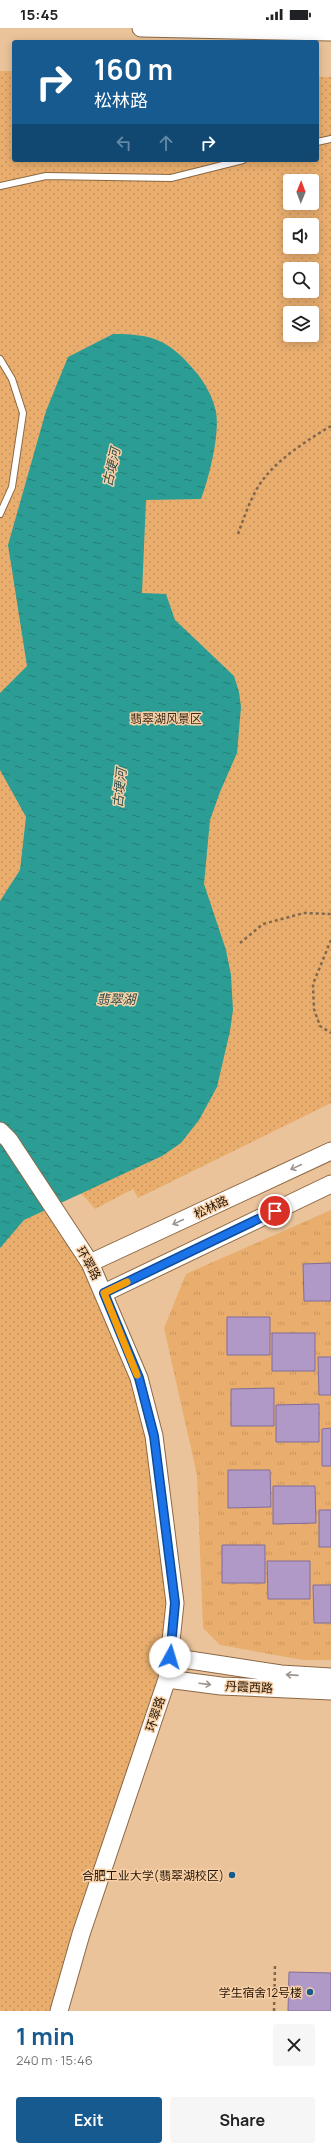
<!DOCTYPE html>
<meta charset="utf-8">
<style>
body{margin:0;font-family:Manrope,"Noto Sans SC",sans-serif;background:#f6f6f6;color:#202124;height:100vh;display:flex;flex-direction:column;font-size:15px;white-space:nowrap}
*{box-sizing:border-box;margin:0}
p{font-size:13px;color:#757577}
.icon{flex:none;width:22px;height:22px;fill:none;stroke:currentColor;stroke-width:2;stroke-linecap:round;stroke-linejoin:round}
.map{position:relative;height:1983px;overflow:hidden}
.details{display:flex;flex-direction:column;background:#fff;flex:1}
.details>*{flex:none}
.banner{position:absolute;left:12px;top:12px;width:307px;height:122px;border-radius:4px;box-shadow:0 2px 10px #0003;background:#165a8f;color:#fff;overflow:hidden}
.needle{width:26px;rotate:1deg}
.buttons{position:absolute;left:283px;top:146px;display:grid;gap:8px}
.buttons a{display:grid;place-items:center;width:36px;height:36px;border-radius:4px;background:#fff;box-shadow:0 2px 10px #0003;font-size:20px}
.pin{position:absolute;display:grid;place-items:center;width:34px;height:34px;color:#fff;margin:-17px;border:2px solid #fff;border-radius:50%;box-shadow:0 1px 4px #0007}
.me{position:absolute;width:44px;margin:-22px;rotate:6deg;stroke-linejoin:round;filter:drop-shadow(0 0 3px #0008)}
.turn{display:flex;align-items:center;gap:14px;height:84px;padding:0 16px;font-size:18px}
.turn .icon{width:52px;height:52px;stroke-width:2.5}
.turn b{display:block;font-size:28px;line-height:34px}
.lanes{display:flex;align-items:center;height:38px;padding:0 16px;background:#0003;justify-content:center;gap:20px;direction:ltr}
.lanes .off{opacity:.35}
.round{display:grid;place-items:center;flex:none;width:42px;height:42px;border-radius:4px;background:#f6f6f6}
.head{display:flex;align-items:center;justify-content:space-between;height:68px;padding:0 16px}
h1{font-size:24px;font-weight:700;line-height:30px;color:#165a8f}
.cta{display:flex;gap:8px;margin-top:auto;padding:8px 16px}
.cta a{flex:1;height:46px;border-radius:4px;background:#165a8f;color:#fff;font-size:16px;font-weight:700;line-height:46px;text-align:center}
.cta a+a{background:#f6f6f6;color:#202124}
.status{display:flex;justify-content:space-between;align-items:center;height:28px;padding:0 20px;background:#fff;direction:ltr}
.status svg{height:11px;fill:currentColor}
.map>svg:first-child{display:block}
.grass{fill:url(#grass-tufts)}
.park{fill:url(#park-dots);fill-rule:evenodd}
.water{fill:url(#water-ripples)}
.building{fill:#b099c7;stroke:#836d98}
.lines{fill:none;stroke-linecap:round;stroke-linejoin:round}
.lane-casing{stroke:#8c6843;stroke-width:8}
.secondary-casing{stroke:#8c6843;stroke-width:19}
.path{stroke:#81674c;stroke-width:2.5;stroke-dasharray:3 3;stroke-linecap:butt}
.lane{stroke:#fff;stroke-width:6}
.secondary{stroke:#fff;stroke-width:17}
.oneway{stroke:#9c958e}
.route-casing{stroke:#114b97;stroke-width:10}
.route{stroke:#1a73e8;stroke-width:7}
.slow{stroke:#f59e0b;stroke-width:7}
.poi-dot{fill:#165a8f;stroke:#f8d0a7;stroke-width:1.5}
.labels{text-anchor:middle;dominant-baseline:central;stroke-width:3;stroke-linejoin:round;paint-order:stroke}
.park-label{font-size:12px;fill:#3b2a18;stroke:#f8d0a7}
.street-label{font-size:12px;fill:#221405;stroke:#f8d0a7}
.poi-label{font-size:12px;fill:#221405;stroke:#f8d0a7;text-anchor:end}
.water-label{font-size:13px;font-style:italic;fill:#2e4f4c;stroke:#f8d0a7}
</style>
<div class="status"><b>15:45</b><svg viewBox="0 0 49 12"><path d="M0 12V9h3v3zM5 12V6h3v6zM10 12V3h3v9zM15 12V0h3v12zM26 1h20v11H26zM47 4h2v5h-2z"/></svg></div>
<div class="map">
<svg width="331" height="1983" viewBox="0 0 331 1983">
<defs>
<pattern id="grass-tufts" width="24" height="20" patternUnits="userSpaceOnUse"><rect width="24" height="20" fill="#e9ae6e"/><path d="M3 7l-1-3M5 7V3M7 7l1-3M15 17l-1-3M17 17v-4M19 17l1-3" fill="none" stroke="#c8955e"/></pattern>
<pattern id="park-dots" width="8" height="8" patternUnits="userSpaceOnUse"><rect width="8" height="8" fill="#e9ae6e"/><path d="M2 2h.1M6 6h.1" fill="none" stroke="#c8955e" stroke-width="1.8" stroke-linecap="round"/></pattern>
<pattern id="water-ripples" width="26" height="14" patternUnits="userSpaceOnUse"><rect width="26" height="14" fill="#2b9d94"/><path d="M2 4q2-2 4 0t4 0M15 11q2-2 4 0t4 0" fill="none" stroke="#247f77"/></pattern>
</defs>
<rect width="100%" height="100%" fill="#eac39a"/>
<path class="grass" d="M331,1182v450h-28l-83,-15 -17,-17 -6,-153 -33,-147 22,-54z"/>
<path class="park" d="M0,43h14v89h303v-83h14v1026l-193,95 -5,-9 -38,20 -95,-107zM290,153h22v22h-22zM290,197h22v22h-22zM290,241h22v22h-22zM290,285h22v22h-22z
M0,1103l71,101 68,146 36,225 -5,54 -111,354h-59z"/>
<path class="water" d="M113,306c40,0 56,6 82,37 10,12 18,26 21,41 4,22 -7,66 -15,87l-55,1 -4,93 24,1 9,26 59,56 5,16 2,15 -4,46 -17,39 -10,28 -6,64 22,66 5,25 2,35 -3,21 -13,56 -18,33 -18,23 -19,13 -138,64 -24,28v-347l20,-31 6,-53 -26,-47v-77l27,-27 -19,-121 38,-134 22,-54z"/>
<path class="building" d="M331,1235v38h-27l-1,-37z
M227,1289h43v38h-43z
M272,1305h43v38h-43z
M318,1329h13v38h-12z
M274,1360v38h-43v-37z
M319,1376v38h-43v-37z
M331,1400v38h-9v-37z
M228,1442h42l1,37 -43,1z
M273,1458h42l1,37 -43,1z
M319,1482h12v37h-12z
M222,1517h43v38h-43z
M267,1533h43v38h-42z
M313,1557h18v38h-17z
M289,1944l42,1v38h-43z"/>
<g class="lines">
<g class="lane-casing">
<path id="lane" d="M317,114l14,-3
M0,158l46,-10 125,2 72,-18
M0,331l12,20 11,34 -11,74 -12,27"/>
</g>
<g class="secondary-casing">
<path id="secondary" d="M141,0l190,4
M0,1103l9,9 81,123 49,115 15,58 21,167 -8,76 -86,255 -22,77
M90,1235l241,-112
M104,1265l227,-109
M170,1629l111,17 50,3
M167,1651l54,7 110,5"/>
</g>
<path class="path" d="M238,506c7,-19 14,-41 27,-57 16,-20 44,-38 66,-51
M331,912l-18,44 1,25 6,17 11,7
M240,915l23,-19 41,-11 27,1
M274,1983l1,-46"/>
<use href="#lane" class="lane"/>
<use href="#secondary" class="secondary"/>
</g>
<defs><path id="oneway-shaft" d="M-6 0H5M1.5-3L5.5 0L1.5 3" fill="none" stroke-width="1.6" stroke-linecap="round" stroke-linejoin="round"/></defs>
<g class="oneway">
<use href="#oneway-shaft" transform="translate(296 1139) rotate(155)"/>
<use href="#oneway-shaft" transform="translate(178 1194) rotate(155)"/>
<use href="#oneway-shaft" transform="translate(292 1647) rotate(-176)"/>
<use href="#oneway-shaft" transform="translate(205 1656) rotate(7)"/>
</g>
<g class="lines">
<g class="route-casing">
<path id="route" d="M170,1629l5,-54 -21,-167 -15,-58 -35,-85 171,-82"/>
</g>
<use href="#route" class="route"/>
<path class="slow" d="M127,1254l-23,11 33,82"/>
</g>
<g class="poi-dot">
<circle cx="232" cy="1847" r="4"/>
<circle cx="310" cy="1964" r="4"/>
</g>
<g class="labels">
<g class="park-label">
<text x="166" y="690">翡翠湖风景区</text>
</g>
<g class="street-label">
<text transform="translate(211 1179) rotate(-25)">松林路</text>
<text transform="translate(89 1235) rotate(61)">环翠路</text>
<text transform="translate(249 1659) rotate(3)">丹霞西路</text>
<text transform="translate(155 1686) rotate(-72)">环翠路</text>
</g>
<g class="poi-label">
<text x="224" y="1847">合肥工业大学(翡翠湖校区)</text>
<text x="302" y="1964">学生宿舍12号楼</text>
</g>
<g class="water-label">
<text transform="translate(111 439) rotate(-77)">古埂河</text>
<text transform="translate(119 760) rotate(-84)">古埂河</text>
<text x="116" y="971">翡翠湖</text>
</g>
</g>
</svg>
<div class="buttons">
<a><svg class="needle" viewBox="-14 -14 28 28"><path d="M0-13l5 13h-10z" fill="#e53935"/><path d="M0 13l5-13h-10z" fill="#757577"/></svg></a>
<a><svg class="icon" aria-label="sound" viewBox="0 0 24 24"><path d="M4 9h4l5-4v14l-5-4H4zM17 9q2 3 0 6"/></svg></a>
<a><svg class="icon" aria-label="search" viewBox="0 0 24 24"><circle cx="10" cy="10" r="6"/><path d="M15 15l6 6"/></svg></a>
<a><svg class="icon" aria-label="layers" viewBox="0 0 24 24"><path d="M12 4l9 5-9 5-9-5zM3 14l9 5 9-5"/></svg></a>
</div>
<div class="pin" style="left:275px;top:1183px;background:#d93025"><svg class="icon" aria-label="arrive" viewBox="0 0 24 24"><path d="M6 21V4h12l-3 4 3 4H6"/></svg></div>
<svg class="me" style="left:170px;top:1629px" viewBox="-20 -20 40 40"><circle r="19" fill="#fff"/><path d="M0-13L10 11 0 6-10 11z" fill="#1a73e8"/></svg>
<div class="banner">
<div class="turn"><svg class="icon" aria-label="right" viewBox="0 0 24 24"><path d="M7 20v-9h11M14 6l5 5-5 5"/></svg><div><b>160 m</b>松林路</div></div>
<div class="lanes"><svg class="icon off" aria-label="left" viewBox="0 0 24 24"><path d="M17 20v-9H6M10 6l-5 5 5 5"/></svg><svg class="icon off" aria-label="ahead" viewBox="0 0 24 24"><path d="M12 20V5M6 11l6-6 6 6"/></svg><svg class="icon" aria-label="right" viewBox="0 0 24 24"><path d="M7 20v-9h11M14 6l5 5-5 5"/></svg></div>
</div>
</div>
<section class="details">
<div class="head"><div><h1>1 min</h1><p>240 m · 15:46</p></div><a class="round"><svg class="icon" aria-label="close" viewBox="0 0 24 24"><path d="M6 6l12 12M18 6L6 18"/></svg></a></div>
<div class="cta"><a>Exit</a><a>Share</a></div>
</section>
